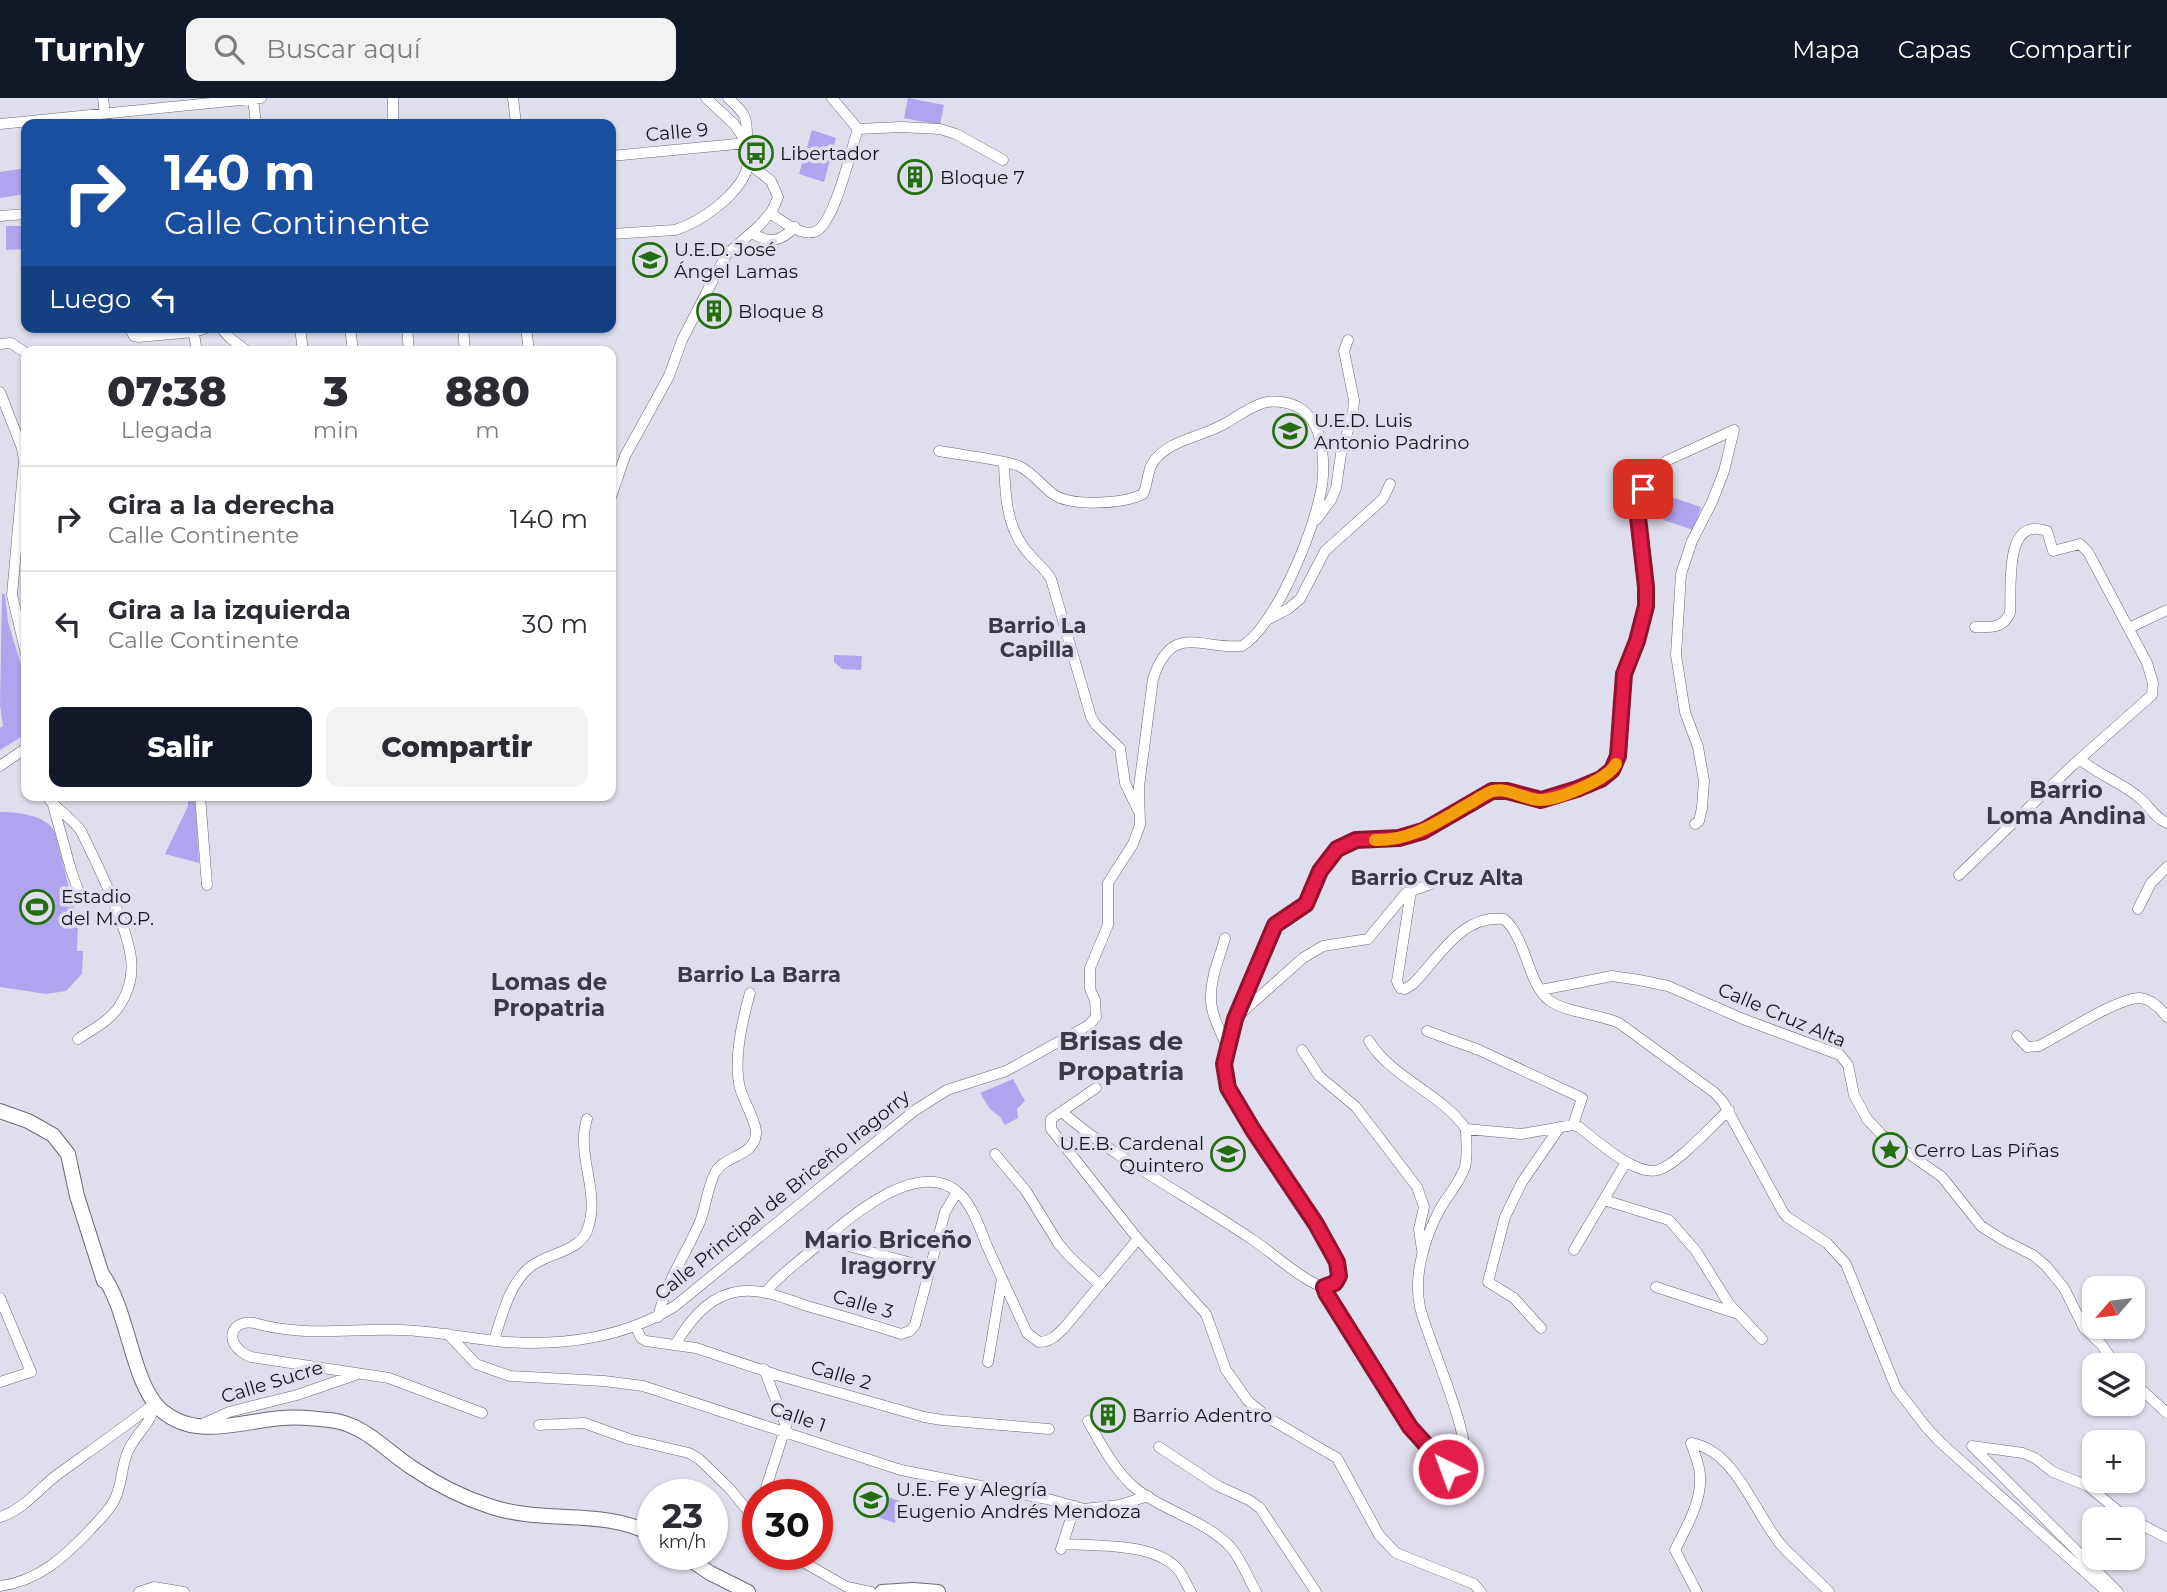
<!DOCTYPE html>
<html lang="es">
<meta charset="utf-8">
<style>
body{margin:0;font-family:Montserrat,sans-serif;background:#f2f2f3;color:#2b2b33;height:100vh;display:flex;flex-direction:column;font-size:26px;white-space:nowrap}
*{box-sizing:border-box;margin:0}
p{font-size:23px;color:#7c7c81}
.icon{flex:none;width:38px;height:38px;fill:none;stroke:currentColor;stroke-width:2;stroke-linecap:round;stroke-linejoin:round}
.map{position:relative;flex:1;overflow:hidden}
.panel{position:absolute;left:21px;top:248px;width:595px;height:455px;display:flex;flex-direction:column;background:#fff;border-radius:14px;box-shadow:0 2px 5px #0004}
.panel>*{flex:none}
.guide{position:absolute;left:21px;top:21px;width:595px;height:214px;border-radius:14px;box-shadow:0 2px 5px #0004;background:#1a4fa0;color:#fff;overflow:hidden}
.needle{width:46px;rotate:242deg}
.controls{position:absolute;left:2082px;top:1178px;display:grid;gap:14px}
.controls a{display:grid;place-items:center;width:63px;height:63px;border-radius:14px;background:#fff;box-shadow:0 2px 5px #0004;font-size:35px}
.speed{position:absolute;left:637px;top:1381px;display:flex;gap:14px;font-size:35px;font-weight:700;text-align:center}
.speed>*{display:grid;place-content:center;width:91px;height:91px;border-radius:50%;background:#fff;box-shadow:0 2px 5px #0004;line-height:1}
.speed small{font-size:18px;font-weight:400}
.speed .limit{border:10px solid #d22;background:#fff;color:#111}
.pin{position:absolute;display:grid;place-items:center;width:60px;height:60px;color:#fff;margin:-30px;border-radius:14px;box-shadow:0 4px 10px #0006}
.me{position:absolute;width:77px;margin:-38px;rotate:318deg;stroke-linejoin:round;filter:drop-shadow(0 0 5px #0008)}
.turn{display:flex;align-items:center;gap:24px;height:147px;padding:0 28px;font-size:32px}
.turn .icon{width:91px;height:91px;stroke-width:2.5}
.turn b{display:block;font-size:49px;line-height:60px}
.then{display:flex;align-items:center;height:66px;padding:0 28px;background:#0003;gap:14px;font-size:26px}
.eta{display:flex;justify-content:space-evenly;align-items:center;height:119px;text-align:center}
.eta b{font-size:42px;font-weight:800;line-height:49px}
.cta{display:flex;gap:14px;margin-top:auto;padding:14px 28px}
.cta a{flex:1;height:80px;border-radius:14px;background:#111827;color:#fff;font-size:28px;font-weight:800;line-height:80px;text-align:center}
.cta a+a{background:#f2f2f3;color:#2b2b33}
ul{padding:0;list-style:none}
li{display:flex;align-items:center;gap:21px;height:105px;padding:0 28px;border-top:2px solid #e1e1e2}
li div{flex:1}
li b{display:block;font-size:26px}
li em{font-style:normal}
header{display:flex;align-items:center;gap:42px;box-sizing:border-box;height:98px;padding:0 35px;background:#111827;color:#fff}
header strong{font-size:33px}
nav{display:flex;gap:38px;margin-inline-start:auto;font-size:24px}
.search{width:490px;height:63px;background:#f2f2f3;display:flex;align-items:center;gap:18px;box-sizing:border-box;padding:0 24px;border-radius:14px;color:#7c7c81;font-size:26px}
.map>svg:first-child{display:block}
.green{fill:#afa5ee}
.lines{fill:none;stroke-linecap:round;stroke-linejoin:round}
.minor-casing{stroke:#6a6975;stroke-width:11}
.secondary-casing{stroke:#6a6975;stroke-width:16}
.minor{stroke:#fff;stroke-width:10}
.secondary{stroke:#fff;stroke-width:14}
.route-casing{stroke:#92132f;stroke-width:18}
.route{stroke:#e11d48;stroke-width:12}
.slow{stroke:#f59e0b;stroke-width:12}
.labels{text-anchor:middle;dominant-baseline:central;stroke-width:7;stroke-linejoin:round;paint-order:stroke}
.street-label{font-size:19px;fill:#15151a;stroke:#dfdeec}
.poi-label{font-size:19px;fill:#15151a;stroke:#dfdeec;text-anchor:start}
.neighbourhood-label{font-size:21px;font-weight:bold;fill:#3b3a44;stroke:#dfdeec}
.quarter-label{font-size:23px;font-weight:bold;fill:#3b3a44;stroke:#dfdeec}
.district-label{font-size:26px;font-weight:bold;fill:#3b3a44;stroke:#dfdeec}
</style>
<header>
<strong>Turnly</strong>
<div class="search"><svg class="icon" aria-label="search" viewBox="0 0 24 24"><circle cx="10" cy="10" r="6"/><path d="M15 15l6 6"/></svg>Buscar aquí</div>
<nav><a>Mapa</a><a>Capas</a><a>Compartir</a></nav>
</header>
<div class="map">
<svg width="2167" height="1494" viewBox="0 0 2167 1494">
<rect width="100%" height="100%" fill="#dfdeec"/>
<path class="green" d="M908,0l36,7 -4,20 -36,-7z
M812,32l24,8 -12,44 -25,-8z
M26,70v26l-26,4v-26z
M6,128h20v23l-20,1z
M1671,399l30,10 -7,23 -31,-10z
M2,495l3,2 3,27 18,60v52l-26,16v-22l3,-2 -3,-21z
M834,557l28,1 -1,14 -19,-1 -8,-7z
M188,698h7l4,67 -34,-9 23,-48z
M0,714c18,0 46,3 55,20l23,91 -1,28h6l-1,23 -16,17 -20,3 -46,-7z
M1013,981l12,22 -8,8 1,9 -13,7 -5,-8 -10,-8 -10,-16z
M861,1389l41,15 -7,21 -41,-14z"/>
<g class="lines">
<g class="minor-casing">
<path id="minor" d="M103,0l3,26
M393,0v26
M513,0l3,26
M706,0l28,26 13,19
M832,0l26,31
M253,1l3,25
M0,26l261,-26
M858,31l43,-2 39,2 16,5 47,26
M611,58l136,-13
M770,115c11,7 30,23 44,19 20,-5 37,-83 44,-103
M0,118l26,-2
M752,135c17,11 28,9 43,-6
M611,136l64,-4c25,-8 60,-32 71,-58 3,-8 1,-17 1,-27 0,-25 2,-29 -19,-47
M129,229l5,9 4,1 56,-5 15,-5
M220,229l10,11 18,14
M300,229l3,25
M350,229l3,25
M407,229l2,25
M463,229l2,25
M526,229l3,25
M193,230l4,24
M0,246l11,-1 15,10
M0,294l22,56 2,13 -12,134 14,59
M1004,365c1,29 2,62 21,86 8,11 19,18 26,30l40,138 5,8 24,23 5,35 13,27
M611,399l14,-41 44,-80 13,-36 44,-85 33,-29 13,-15 6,-14 -7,-16 -23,-18
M1316,422l15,-20 5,-12 5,-34 12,-41 1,-13 -10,-49 4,-11
M1267,522l21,-11 12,-10 25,-48 58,-52 7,-15
M2129,530l38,-18
M2080,661c19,17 44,24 62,41 10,9 12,17 25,23
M0,668l26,-18
M47,698c9,14 24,21 34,35 16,33 45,91 50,127 2,16 -2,33 -11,47 -9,15 -27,24 -42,34
M200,698l7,89
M53,707l18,65 9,25
M1695,726l4,-3 3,-13 2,-27 -6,-34 -13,-35 -9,-57 5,-81 11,-33 20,-39 12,-31 10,-41
M1959,777l115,-111 78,-69 1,-12 -6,-20 -59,-111 -8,-8 -27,7 -6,-20c-44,-16 -35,56 -37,82 -7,16 -19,14 -35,14
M1411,793l-14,90 3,7 5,1 8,-5c26,-26 48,-70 91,-65 23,19 23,65 46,82 18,12 48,13 69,22l96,70 8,9 60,110 4,5 40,26 19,21 50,124 30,39 15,16 166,149
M2138,811l13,-26 16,-16
M1225,840c-5,19 -15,40 -14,61 0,16 10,33 16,48
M1541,892l71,-14 27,4 29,6 75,33 97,36 8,10 6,30 13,24 14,15 61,43 39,49 22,14 30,15 13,11 18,22 20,40 17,16 15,21
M1239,917l64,-57 20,-12 45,-7 38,-46 25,-9
M1427,933l52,19 103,48 -9,27
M2017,938l10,11 12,-1c22,-11 80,-49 101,-48 11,1 21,11 27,19
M1369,943c24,38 72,52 97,88
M1302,952l17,26 37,31 61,80 7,20 -5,22 3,21
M1096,990l-45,31v10l87,110 68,75 20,56 22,31 22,18 67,39 42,77 17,18 78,31 7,8
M1062,1014c58,50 128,85 191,128 17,11 54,44 71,47l11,-4 5,-14 -24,-45 -80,-122 -11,-25 -1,-13 11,-45 40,-94 31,-21 22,-46 18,-15 53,-5 24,-7 69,-40h15l34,9 36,-11 24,-10 11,-9 6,-14 6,-82 13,-33 9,-35v-19l-8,-70 1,-16 4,-12 8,-14 15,-14 68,-31
M1466,1031l55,5 52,-9 6,2c17,13 34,29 53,38 8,4 18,7 26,5 19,-5 55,-46 71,-60
M995,1056l31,37 32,52 11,13 31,29
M1604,1102l65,20 27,31 33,53 33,35
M823,1141l107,29
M1574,1152l52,-88
M1324,1189l6,13 80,127 38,42 9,3 5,-1c17,-22 -36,-134 -42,-164 -7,-32 5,-70 20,-98 8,-14 20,-27 25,-42 3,-12 1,-26 1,-38
M1656,1189l79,26
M765,1195c14,-18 31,-29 47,-43 30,-27 106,-96 148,-56 13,13 20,35 27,52 13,29 27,58 40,87l12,9c11,0 17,-6 25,-14l74,-89
M0,1200l31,74 -31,10
M658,1219c8,-34 27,-62 41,-93 7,-16 8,-36 16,-51 9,-18 39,-16 41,-39 1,-11 -13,-34 -16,-46 -7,-28 2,-67 10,-95
M636,1229l5,11 5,3 50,7 84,28 144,41 18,3 107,9
M1541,1230l-27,-30 -26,-16 17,-65 17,-35 38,-55
M448,1236l28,30 34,12 94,5 39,5 258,84 151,30 32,9 36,-4 28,-9
M494,1242c8,-24 15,-55 35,-72 16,-15 49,-15 58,-37 15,-38 -12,-75 0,-112
M675,1247c22,-37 49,-64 96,-51 12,3 24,8 36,12 32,9 63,18 94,28l9,-3 5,-6 30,-113 12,-20
M988,1264l14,-83
M2133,1284l34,31
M482,1315l-93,-35 -138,-21c-30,-12 -21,-41 7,-33 47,13 95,4 143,6 35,1 70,9 105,12 59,4 120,-5 169,-36l239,-195 33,-21 59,-19 83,-46 7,-8 -1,-17 -5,-11v-21l18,-43v-42l25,-39 7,-19 -1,-38 14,-108c19,-58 48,-29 89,-33 35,-20 79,-130 81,-170 1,-22 -2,-50 -19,-65 -10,-8 -28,-12 -41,-8 -13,4 -25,13 -37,20 -23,14 -60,17 -74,41 -5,9 -4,20 -9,30 -20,10 -72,13 -90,0 -11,-8 -21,-22 -34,-28 -17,-7 -59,-11 -80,-15
M1088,1323c12,22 27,50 47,67 29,24 72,32 97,61 10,12 16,29 24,43
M200,1327l29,-13 68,-17 58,-20
M539,1327l45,-2 45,16 60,14 10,6 30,29 29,35
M1159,1349l59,39 31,14 11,8 56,84
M764,1396l22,-68 -22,-57
M0,1419c25,-8 37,-27 57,-42 33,-24 66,-47 98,-72
M2133,1422l34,18
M1063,1446c33,2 95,-2 117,28 4,6 7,14 11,20
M1061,1451l14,-43
M789,1456l58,33 24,5
M0,1488c39,-5 64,-29 90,-56 8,-9 18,-18 24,-29 9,-17 7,-37 15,-52 11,-21 20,-21 26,-46
M139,1494l15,-5 30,5
M1697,1494l-22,-42c11,-22 27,-49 25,-74 0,-11 -6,-23 -9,-33 45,7 64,72 91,103 15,16 32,30 47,46
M2118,1494l-146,-146 51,7 12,5 18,14 35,14 35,29 9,4"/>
</g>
<g class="secondary-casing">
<path id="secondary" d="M0,1013l28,10 25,14 15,19 9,42 27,85
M102,1176c27,37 29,107 58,135 35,32 81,12 122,9 16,-2 33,1 48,2 34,4 54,29 81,47 25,17 52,31 81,40 52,17 112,1 161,28
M682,1456l28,19 38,19
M882,1494l31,-2 25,2"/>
</g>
<use href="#minor" class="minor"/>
<use href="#secondary" class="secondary"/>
</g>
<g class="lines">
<g class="route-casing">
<path id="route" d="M1448,1371l-38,-42 -84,-134 -2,-6 11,-4 4,-7 -2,-14 -21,-38 -63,-94 -25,-42 -4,-24 11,-45 40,-94 31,-21 14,-33 17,-22 19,-9 43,-2 24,-7 69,-40h15l34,9 36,-11 24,-10 11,-9 6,-14 6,-82 13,-33 9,-35v-19l-8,-70 1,-16 4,-12"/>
</g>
<use href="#route" class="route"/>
<path class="slow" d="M1375,742c37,1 64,-19 94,-36 8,-4 16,-11 24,-13 16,-4 31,9 47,9 18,0 67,-20 76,-36"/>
</g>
<defs>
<g id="bus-ring" transform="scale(1.75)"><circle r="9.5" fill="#dfdeec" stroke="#236e0f" stroke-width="1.5"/><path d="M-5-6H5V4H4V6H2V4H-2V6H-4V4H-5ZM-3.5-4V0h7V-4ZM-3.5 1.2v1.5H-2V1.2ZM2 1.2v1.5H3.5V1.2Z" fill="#236e0f"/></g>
<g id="building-ring" transform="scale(1.75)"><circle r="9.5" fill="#dfdeec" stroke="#236e0f" stroke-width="1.5"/><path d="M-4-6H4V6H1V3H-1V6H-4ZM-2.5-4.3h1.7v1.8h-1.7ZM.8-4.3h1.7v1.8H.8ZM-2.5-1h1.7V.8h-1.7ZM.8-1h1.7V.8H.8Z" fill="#236e0f"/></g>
<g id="school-ring" transform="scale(1.75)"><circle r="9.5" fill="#dfdeec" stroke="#236e0f" stroke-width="1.5"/><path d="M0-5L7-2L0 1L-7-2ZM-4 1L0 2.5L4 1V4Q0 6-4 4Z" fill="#236e0f"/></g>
<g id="stadium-ring" transform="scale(1.75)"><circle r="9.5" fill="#dfdeec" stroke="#236e0f" stroke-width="1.5"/><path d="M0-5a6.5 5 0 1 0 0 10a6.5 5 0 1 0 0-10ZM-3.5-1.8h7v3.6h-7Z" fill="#236e0f"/></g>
<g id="sight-ring" transform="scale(1.75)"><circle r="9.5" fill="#dfdeec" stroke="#236e0f" stroke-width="1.5"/><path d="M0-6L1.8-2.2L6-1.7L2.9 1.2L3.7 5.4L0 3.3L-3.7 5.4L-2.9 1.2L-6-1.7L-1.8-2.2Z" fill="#236e0f"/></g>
</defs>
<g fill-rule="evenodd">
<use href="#bus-ring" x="756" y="55"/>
<use href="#building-ring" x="915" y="79"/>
<use href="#school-ring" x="650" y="162"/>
<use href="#building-ring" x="714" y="213"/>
<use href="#school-ring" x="1290" y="333"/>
<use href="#stadium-ring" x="37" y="809"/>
<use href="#sight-ring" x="1890" y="1052"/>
<use href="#school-ring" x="1228" y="1056"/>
<use href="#building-ring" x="1108" y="1317"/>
<use href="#school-ring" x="871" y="1402"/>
</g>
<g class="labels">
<g class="street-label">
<text transform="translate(677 34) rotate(-5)">Calle 9</text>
<text transform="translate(1782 917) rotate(23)">Calle Cruz Alta</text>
<text transform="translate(782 1097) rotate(-39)">Calle Principal de Briceño Iragorry</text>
<text transform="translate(863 1206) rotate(16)">Calle 3</text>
<text transform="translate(841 1277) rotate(16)">Calle 2</text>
<text transform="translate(272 1284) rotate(-17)">Calle Sucre</text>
<text transform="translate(798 1319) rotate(19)">Calle 1</text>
</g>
<g class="poi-label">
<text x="780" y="55">Libertador</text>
<text x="940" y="79">Bloque 7</text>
<text x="674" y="151">U.E.D. José<tspan x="674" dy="22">Ángel Lamas</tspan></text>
<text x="738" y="213">Bloque 8</text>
<text x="1314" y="322">U.E.D. Luis<tspan x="1314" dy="22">Antonio Padrino</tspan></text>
<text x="61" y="798">Estadio<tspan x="61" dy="22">del M.O.P.</tspan></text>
<text x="1204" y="1045" text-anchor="end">U.E.B. Cardenal<tspan x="1204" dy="22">Quintero</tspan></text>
<text x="1914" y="1052">Cerro Las Piñas</text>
<text x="1132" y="1317">Barrio Adentro</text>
<text x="896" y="1391">U.E. Fe y Alegría<tspan x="896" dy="22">Eugenio Andrés Mendoza</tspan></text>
</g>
<g class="neighbourhood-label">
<text x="1037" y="527">Barrio La<tspan x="1037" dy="24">Capilla</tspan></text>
<text x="1437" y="779">Barrio Cruz Alta</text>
<text x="759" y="876">Barrio La Barra</text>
</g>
<g class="quarter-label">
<text x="2066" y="692">Barrio<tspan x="2066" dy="26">Loma Andina</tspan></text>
<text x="549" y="884">Lomas de<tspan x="549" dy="26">Propatria</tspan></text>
<text x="888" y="1142">Mario Briceño<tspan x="888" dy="26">Iragorry</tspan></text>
</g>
<g class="district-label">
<text x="1121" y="943">Brisas de<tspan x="1121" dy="30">Propatria</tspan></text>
</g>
</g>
</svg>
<div class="controls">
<a><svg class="needle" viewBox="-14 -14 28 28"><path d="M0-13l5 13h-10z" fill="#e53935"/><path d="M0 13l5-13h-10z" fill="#7c7c81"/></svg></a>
<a><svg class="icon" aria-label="layers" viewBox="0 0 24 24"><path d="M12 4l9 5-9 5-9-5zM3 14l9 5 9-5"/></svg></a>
<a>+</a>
<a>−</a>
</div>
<div class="speed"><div>23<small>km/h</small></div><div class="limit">30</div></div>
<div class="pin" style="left:1643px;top:391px;background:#d93025"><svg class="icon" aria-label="arrive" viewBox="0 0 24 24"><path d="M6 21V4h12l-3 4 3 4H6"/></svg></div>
<svg class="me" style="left:1448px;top:1371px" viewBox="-20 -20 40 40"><circle r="17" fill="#e11d48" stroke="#fff" stroke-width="3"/><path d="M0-11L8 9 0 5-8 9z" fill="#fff"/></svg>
<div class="guide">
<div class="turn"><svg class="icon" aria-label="right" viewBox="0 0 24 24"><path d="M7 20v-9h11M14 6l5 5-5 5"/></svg><div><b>140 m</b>Calle Continente</div></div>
<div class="then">Luego<svg class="icon" aria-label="left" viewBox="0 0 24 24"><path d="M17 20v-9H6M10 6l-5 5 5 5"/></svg></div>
</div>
<section class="panel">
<div class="eta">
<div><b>07:38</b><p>Llegada</p></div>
<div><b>3</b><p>min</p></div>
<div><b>880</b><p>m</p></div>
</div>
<ul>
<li><svg class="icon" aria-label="right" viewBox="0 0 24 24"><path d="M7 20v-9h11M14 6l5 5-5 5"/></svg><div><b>Gira a la derecha</b><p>Calle Continente</p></div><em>140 m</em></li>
<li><svg class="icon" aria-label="left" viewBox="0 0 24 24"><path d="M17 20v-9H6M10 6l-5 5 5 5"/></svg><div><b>Gira a la izquierda</b><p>Calle Continente</p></div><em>30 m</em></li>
</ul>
<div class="cta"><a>Salir</a><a>Compartir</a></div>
</section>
</div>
